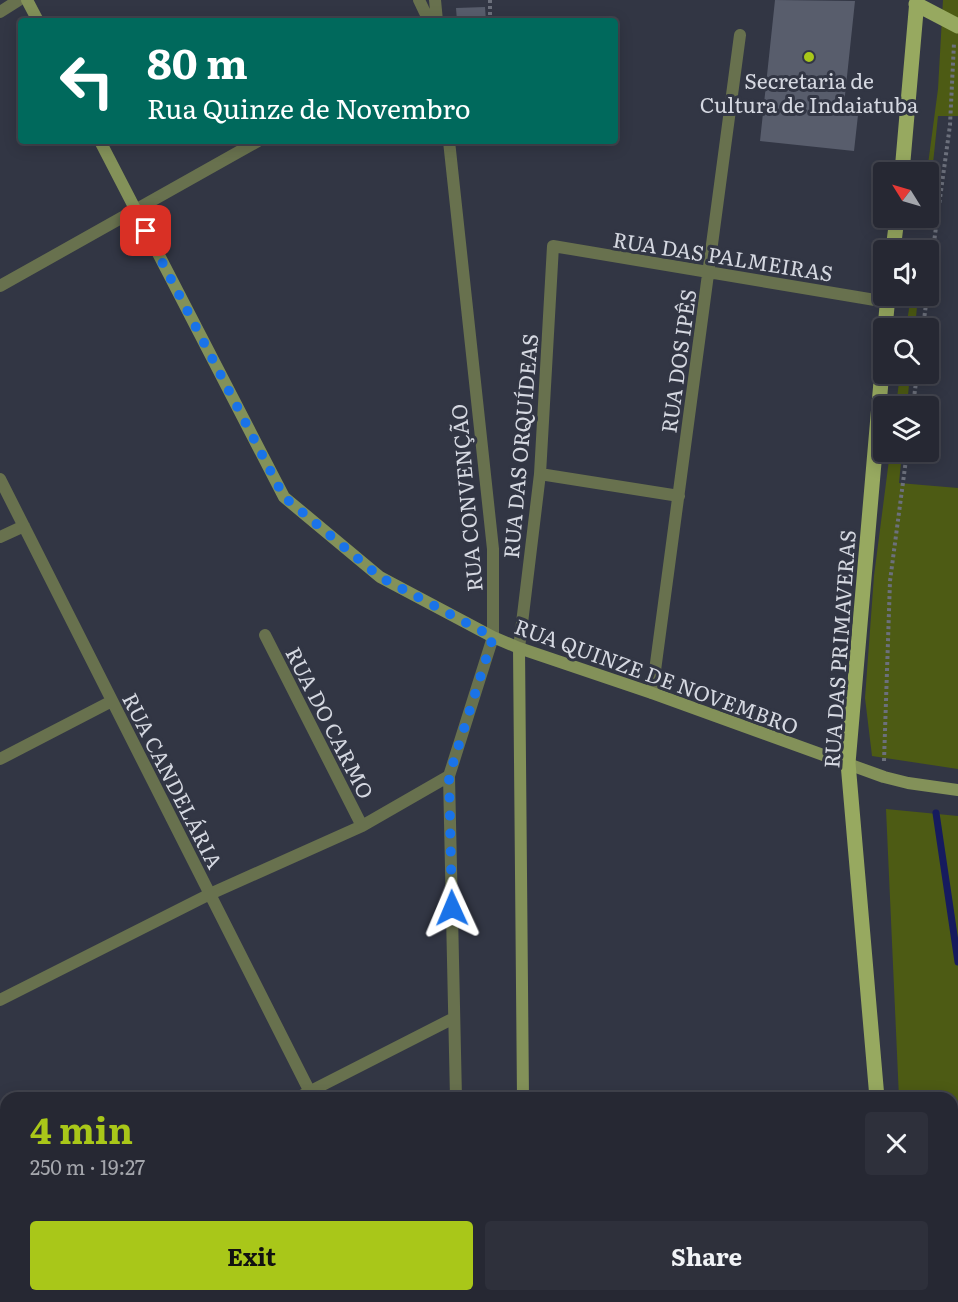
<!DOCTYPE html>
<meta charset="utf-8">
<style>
body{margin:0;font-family:Literata,serif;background:#2e303b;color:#f1f3f6;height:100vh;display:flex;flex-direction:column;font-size:22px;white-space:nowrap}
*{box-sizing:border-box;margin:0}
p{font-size:20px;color:#a4a6ac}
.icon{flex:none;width:33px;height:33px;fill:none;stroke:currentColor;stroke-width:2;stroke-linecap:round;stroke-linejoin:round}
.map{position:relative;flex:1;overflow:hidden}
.side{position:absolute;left:0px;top:1092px;width:958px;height:210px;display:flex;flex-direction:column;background:#262833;border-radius:18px 18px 0 0;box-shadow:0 3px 15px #0003,0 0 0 2px #42444e}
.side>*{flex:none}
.banner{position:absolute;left:18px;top:18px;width:600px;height:126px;border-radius:6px;box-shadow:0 3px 15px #0003,0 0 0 2px #42444e;background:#00695c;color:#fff;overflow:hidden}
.needle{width:39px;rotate:307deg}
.buttons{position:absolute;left:873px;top:162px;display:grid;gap:12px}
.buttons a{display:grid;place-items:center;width:66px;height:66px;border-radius:6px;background:#262833;box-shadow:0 3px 15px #0003,0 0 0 2px #42444e;font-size:30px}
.pin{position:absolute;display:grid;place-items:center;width:51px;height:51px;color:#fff;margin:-26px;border-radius:12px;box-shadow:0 3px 9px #0006}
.me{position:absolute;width:66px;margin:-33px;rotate:359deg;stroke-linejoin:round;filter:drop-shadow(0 0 4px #0008)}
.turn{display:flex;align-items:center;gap:21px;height:126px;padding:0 30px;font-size:27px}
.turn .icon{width:78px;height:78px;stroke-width:2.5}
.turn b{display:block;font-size:42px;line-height:51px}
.round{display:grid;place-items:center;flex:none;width:63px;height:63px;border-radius:6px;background:#2e303b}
.summary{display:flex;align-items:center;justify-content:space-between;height:102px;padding:0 30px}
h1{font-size:36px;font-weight:700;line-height:45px;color:#a9c719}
.primary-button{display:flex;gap:12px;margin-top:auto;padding:12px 30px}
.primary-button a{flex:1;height:69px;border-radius:6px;background:#a9c719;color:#111;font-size:24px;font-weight:700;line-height:69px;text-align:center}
.primary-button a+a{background:#2e303b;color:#f1f3f6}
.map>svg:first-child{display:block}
.green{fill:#4d5b14}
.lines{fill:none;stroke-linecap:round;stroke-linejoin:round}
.stream{stroke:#161b5e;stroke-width:7}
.building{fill:#585d6c}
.path{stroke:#6c707c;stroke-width:4;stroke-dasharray:3 3;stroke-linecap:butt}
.street{stroke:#68714e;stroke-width:12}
.secondary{stroke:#839159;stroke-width:12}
.primary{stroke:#97a960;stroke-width:15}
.route{stroke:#1a73e8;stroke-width:10;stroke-dasharray:0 18}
.poi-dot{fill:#a9c719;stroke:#323644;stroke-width:2}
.labels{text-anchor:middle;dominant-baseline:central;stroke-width:6;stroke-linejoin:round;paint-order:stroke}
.poi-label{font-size:21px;fill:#d5d8e1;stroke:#323644}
.street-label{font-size:21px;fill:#d5d8e1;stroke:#323644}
</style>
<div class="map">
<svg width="958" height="1302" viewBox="0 0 958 1302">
<rect width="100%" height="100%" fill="#323644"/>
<path class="green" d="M943,0h15v116h-20l-9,85 -2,-29 11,-83z
M911,296h7l-3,32h-9z
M900,374h10l-3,32h-11z
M890,452h12l-3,31 59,5v281l-86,-13 -7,-58 9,-122z
M886,809l72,7v486h-51v-6h45v-198h-53z"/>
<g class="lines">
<path class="stream" d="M936,813l22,149"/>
</g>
<path class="building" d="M775,0l80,1 -12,113 15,1 -4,36 -94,-10z
M485,7l1,14h-29l-1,-13z"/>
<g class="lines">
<path class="path" d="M490,0v21
M928,286l22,-161 4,-82
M923,328l4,-32
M913,406l4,-32
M884,761l6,-180 17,-129"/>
<path class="street" d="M419,0l10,21
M435,0l2,21
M0,12l19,-12
M449,141l44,408v88l-44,139 7,322
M0,286l258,-145
M540,474l139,22
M0,479l313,619
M0,537l24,-11
M265,635l97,191
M519,648l21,-174 13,-228 334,56
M652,693l88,-658
M0,759l112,-58
M0,1000l210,-106 152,-68 87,-50
M297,1098l157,-80
M0,1239l6,12
M28,1296l3,6
M421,1296l33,6
M397,1302l12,-6"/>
<path class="secondary" d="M27,0l11,21
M100,141l184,356 96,80 113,60 26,11 133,45 232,84 24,6 50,7
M519,648l4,450
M524,1296v6"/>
<path class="primary" d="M916,4l42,22
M902,172l15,-172
M893,250l4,-32
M885,328l3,-32
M877,1098l-29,-335 36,-416
M895,1296v6"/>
</g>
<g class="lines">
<path class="route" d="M146,231l138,266 96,80 113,60 -44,139 3,132"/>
</g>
<circle class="poi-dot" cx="809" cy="57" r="6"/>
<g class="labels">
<g class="poi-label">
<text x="809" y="79">Secretaria de<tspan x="809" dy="24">Cultura de Indaiatuba</tspan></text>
</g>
<g class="street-label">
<text transform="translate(723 255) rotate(9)">RUA DAS PALMEIRAS</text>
<text transform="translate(677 361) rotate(-82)">RUA DOS IPÊS</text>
<text transform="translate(519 446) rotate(-85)">RUA DAS ORQUÍDEAS</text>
<text transform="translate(465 498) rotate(-95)">RUA CONVENÇÃO</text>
<text transform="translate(838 649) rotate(-86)">RUA DAS PRIMAVERAS</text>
<text transform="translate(657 675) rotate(20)">RUA QUINZE DE NOVEMBRO</text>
<text transform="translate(331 722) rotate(63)">RUA DO CARMO</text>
<text transform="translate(174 780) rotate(63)">RUA CANDELÁRIA</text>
</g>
</g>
</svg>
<div class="buttons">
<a><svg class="needle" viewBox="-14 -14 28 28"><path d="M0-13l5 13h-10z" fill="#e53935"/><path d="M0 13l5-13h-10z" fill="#a4a6ac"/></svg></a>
<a><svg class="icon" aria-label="sound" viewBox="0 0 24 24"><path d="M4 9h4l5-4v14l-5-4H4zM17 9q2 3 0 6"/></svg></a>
<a><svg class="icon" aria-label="search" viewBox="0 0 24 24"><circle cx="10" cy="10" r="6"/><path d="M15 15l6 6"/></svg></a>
<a><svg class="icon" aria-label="layers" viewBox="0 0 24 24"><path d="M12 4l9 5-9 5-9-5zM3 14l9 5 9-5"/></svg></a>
</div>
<div class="pin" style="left:146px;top:231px;background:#d93025"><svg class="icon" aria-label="arrive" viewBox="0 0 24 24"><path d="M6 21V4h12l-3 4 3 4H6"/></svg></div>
<svg class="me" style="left:452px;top:908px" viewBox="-20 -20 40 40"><path d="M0-17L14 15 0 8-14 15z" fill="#1a73e8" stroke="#fff" stroke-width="4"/></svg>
<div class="banner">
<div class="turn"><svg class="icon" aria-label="left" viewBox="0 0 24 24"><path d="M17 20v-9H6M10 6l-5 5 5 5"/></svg><div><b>80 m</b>Rua Quinze de Novembro</div></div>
</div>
<section class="side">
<div class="summary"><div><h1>4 min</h1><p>250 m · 19:27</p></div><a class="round"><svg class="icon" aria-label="close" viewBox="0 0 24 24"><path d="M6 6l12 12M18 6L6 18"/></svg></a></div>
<div class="primary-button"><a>Exit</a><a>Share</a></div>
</section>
</div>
